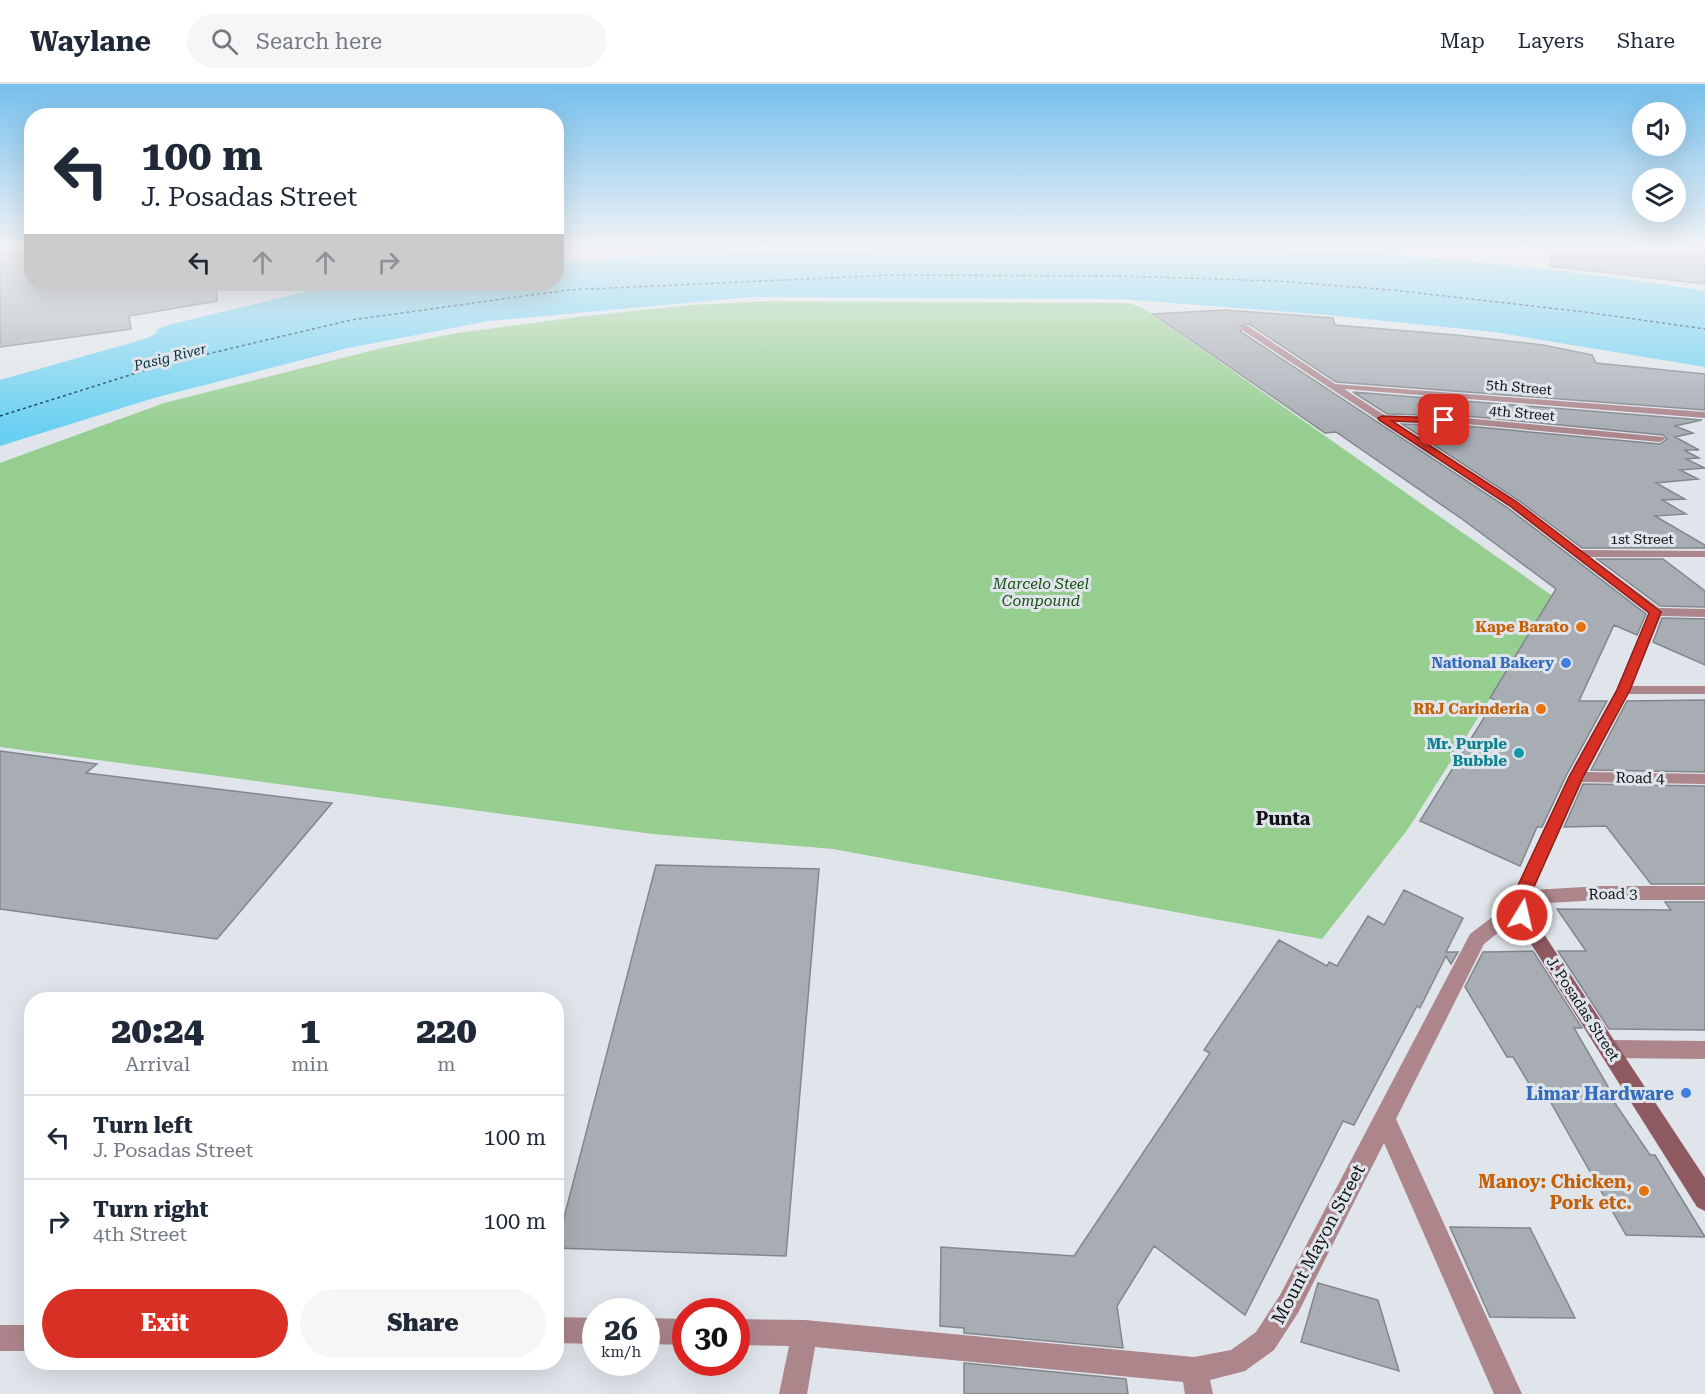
<!DOCTYPE html>
<style>
body{margin:0;font-family:"Roboto Serif",serif;background:#f6f6f7;color:#1f2937;height:100vh;display:flex;flex-direction:column;font-size:22px;white-space:nowrap}
*{box-sizing:border-box;margin:0}
p{font-size:20px;color:#747a83}
.icon{flex:none;width:33px;height:33px;fill:none;stroke:currentColor;stroke-width:2;stroke-linecap:round;stroke-linejoin:round}
.map{position:relative;flex:1;overflow:hidden}
.side{position:absolute;left:24px;top:908px;width:540px;height:378px;display:flex;flex-direction:column;background:#fff;border-radius:24px;box-shadow:0 6px 24px #0002}
.side>*{flex:none}
.guide{position:absolute;left:24px;top:24px;width:540px;height:183px;border-radius:24px;box-shadow:0 6px 24px #0002;background:#fff;color:#1f2937;overflow:hidden}
.tools{position:absolute;left:1632px;top:18px;display:grid;gap:12px}
.tools a{display:grid;place-items:center;width:54px;height:54px;border-radius:50%;background:#fff;box-shadow:0 6px 24px #0002;font-size:30px}
.speed{position:absolute;left:582px;top:1214px;display:flex;gap:12px;font-size:30px;font-weight:700;text-align:center}
.speed>*{display:grid;place-content:center;width:78px;height:78px;border-radius:50%;background:#fff;box-shadow:0 6px 24px #0002;line-height:1}
.speed small{font-size:15px;font-weight:400}
.speed .limit{border:9px solid #d22;background:#fff;color:#111}
.pin{position:absolute;display:grid;place-items:center;width:51px;height:51px;color:#fff;margin:-26px;border-radius:12px;box-shadow:0 3px 9px #0006}
.me{position:absolute;width:66px;margin:-33px;rotate:9deg;stroke-linejoin:round;filter:drop-shadow(0 0 4px #0008)}
.turn{display:flex;align-items:center;gap:21px;height:126px;padding:0 18px;font-size:27px}
.turn .icon{width:78px;height:78px;stroke-width:2.5}
.turn b{display:block;font-size:42px;line-height:51px}
.lanes{display:flex;align-items:center;height:57px;padding:0 18px;background:#0003;justify-content:center;gap:30px;direction:ltr}
.lanes .off{opacity:.35}
.eta{display:flex;justify-content:space-evenly;align-items:center;height:102px;text-align:center}
.eta b{font-size:36px;font-weight:800;line-height:42px}
.cta{display:flex;gap:12px;margin-top:auto;padding:12px 18px}
.cta a{flex:1;height:69px;border-radius:36px;background:#d93025;color:#fff;font-size:24px;font-weight:800;line-height:69px;text-align:center}
.cta a+a{background:#f6f6f7;color:#1f2937}
ul{padding:0;list-style:none}
li{display:flex;align-items:center;gap:18px;height:84px;padding:0 18px;border-top:2px solid #e0e1e3}
li div{flex:1}
li b{display:block;font-size:22px}
li em{font-style:normal}
header{display:flex;align-items:center;gap:36px;box-sizing:border-box;height:84px;padding:0 30px;background:#fff;border-bottom:2px solid #e0e1e3}
header strong{font-size:28px}
nav{display:flex;gap:33px;margin-inline-start:auto;font-size:21px}
.search{width:420px;height:54px;background:#f6f6f7;display:flex;align-items:center;gap:15px;box-sizing:border-box;padding:0 21px;border-radius:33px;color:#747a83;font-size:22px}
.map>svg:first-child{display:block}
.education{fill:#e3d4e6}
.green{fill:#95ce8f}
.water{fill:#6ad0f1}
.lines{fill:none;stroke-linecap:round;stroke-linejoin:round}
.ferry{stroke:#003240;stroke-width:1.5;stroke-dasharray:3 3;stroke-linecap:butt}
.building{fill:#a8adb3;stroke:#81878c;stroke-width:1.5}
.street{fill:#ad868c;fill-rule:evenodd}
.secondary{fill:#8f5962;fill-rule:evenodd}
.route{fill:#d93025;stroke:#8d1f18;stroke-width:1.5}
.food-dot{fill:#e8710a;stroke:#dfe5ea;stroke-width:2}
.shop-dot{fill:#3f7fe0;stroke:#dfe5ea;stroke-width:2}
.culture-dot{fill:#0f9aa8;stroke:#dfe5ea;stroke-width:2}
.labels{text-anchor:middle;dominant-baseline:central;stroke-width:6;stroke-linejoin:round;paint-order:stroke}
.far-water-label{font-size:14px;font-style:italic;fill:#003240;stroke:#dfe5ea}
.far-street-label{font-size:14px;fill:#111314;stroke:#dfe5ea}
.park-label{font-size:15px;font-style:italic;fill:#164f12;stroke:#dfe5ea}
.food-label{font-size:15px;font-weight:bold;fill:#c56008;stroke:#dfe5ea;text-anchor:end}
.shop-label{font-size:15px;font-weight:bold;fill:#366cbe;stroke:#dfe5ea;text-anchor:end}
.culture-label{font-size:15px;font-weight:bold;fill:#0d838f;stroke:#dfe5ea;text-anchor:end}
.street-label{font-size:15px;fill:#111314;stroke:#dfe5ea}
.quarter-label{font-size:18px;font-weight:bold;fill:#111314;stroke:#dfe5ea}
.near-shop-label{font-size:18px;font-weight:bold;fill:#366cbe;stroke:#dfe5ea;text-anchor:end}
.near-food-label{font-size:18px;font-weight:bold;fill:#c56008;stroke:#dfe5ea;text-anchor:end}
.near-street-label{font-size:18px;fill:#111314;stroke:#dfe5ea}
</style>
<header>
<strong>Waylane</strong>
<div class="search"><svg class="icon" aria-label="search" viewBox="0 0 24 24"><circle cx="10" cy="10" r="6"/><path d="M15 15l6 6"/></svg>Search here</div>
<nav><a>Map</a><a>Layers</a><a>Share</a></nav>
</header>
<div class="map">
<svg width="1705" height="1310" viewBox="0 0 1705 1310">
<rect width="100%" height="100%" fill="#dfe5ea"/>
<path class="education" d="M557,161h118l-9,10 -109,6z"/>
<path class="green" d="M773,217l356,2 14,5 411,289 -146,232 -86,110 -489,-90 -180,-15 -653,-87v-284l164,-60 218,-55 75,-15 121,-16 112,-12z"/>
<path class="water" d="M955,161c81,0 163,-2 245,0 169,5 338,19 505,46v76l-211,-35 -177,-18 -198,-15 -368,-2 -262,24 -141,27 -194,50 -154,48v-66l148,-42 10,-6 -3,-2 17,-6 153,-37 27,-3h204l1,-23 109,-6 146,-1 6,-3z"/>
<g class="lines">
<path class="ferry" d="M0,332l165,-52 186,-44 217,-30 324,-15 228,1 157,5 115,9 193,22 120,17"/>
</g>
<path class="building" d="M0,161h32v39h184l1,17 -88,15 2,13 -131,18z
M1551,161h154v39l-155,-18z
M1225,226l108,8 2,7 121,10 87,10 49,10 4,8 109,11v36l-369,-28 -87,-58 -9,2 1,6 267,176 138,106 -9,21 -23,-10 -35,76h28l-41,75 -24,51h-5l-17,39 -100,-45 75,-121 -5,-2 66,-109 -94,-70 -126,-87 -11,1 -172,-119z
M1353,308l349,28 -27,6 18,7 -18,4 24,13h-15l15,8 -13,1 19,9 -25,2 18,9 -42,4 29,16 -23,1 24,14 -31,2 50,29v3h-123l-64,-48 -116,-76 64,2 194,18 7,-5 -4,-4 -197,-19 -79,-2z
M1597,475h66l42,32v16l-45,-1z
M1662,534l43,1v46l-52,-23z
M1705,616v72l-114,-2 36,-69z
M0,667l97,13 -11,9 246,30 -115,136 -217,-30z
M1583,700l122,2v98h-54l-45,-58 -42,1z
M656,781l163,4 -33,387 -230,-8z
M1404,806l59,28 -17,34h12l-7,12 -5,-8 -26,52 -3,-2 -63,119 -11,-4 -98,194 -91,-69 -37,60 6,42 -159,-15v-5l-24,-2 1,-79 133,9 136,-203 -6,-3 75,-110 48,26 2,-4 8,4 31,-50 16,9z
M1665,818h40v128l-96,-1 -51,-78h28l-29,-42 114,1z
M1533,867l49,77h-8l36,62h-4l44,65h5l50,82 -79,-2 -84,-148h-11l-18,-30h-6l-42,-70 18,-35z
M1450,1143l80,1 45,90 -85,-1z
M1318,1199l60,17 21,71 -98,-29z
M964,1279l162,16 2,15h-164z"/>
<g class="lines">
<path class="street" d="M1242,242h6l87,58 370,28v6l-361,-29 42,27 80,2 197,19 2,2 -5,3 -194,-18 -72,-2 123,80 64,48 124,1v6h-115l69,51 46,1v8l-44,-1 -29,70h73v8h-77l-41,78 118,2v10l-123,-2 -49,108 68,-4h104v14h-104l-71,4 1,11 -3,5 -24,8 -20,16 -88,175 126,275h-28l-110,-251 -86,170 -24,37 -29,21 -35,9 3,14h-28l-2,-12 -368,-35 -8,47h-28l10,-48 -53,-1v-26l69,1 389,37 37,-7 25,-18 24,-37 190,-361 21,-16 22,-8 -1,-12 56,-121 48,-87 33,-77 -140,-107 -267,-176z
M1609,956l96,1v18l-96,-1 -7,-3 -3,-6 3,-6z
M556,1233l40,1v26l-40,-1z
M646,1234l40,1v26l-40,-1z
M0,1241h32v26h-32z"/>
<path class="secondary" d="M1522,824l6,2 177,268v33l-8,-4 -181,-287 -3,-5 3,-5z"/>
</g>
<linearGradient id="sky" x2="0" y2="1"><stop stop-color="#75bfec"/><stop offset="0.47" stop-color="#f1f3f6"/><stop offset="1" stop-color="#f1f3f6" stop-opacity="0"/></linearGradient>
<rect width="1705" height="345" fill="url(#sky)"/>
<path class="route" d="M1382,332l65,2 1,2 -4,3 -52,-2 125,81 144,110 -31,78 -47,87 -54,121 1,17 -3,4 -5,2 -6,-2 -4,-21 57,-121 48,-87 32,-77 -139,-107 -131,-86 -1,-2z"/>
<g class="food-dot">
<circle cx="1581" cy="543" r="6"/>
<circle cx="1541" cy="625" r="6"/>
<circle cx="1644" cy="1107" r="6"/>
</g>
<g class="shop-dot">
<circle cx="1566" cy="579" r="6"/>
<circle cx="1686" cy="1009" r="6"/>
</g>
<circle class="culture-dot" cx="1519" cy="669" r="6"/>
<g class="labels">
<g class="far-water-label">
<text transform="translate(170 273) rotate(-14)">Pasig River</text>
</g>
<g class="far-street-label">
<text transform="translate(1519 303) rotate(5)">5th Street</text>
<text transform="translate(1522 329) rotate(5)">4th Street</text>
<text x="1642" y="455">1st Street</text>
</g>
<g class="park-label">
<text x="1041" y="500">Marcelo Steel<tspan x="1041" dy="17">Compound</tspan></text>
</g>
<g class="food-label">
<text x="1569" y="543">Kape Barato</text>
<text x="1529" y="625">RRJ Carinderia</text>
</g>
<g class="shop-label">
<text x="1554" y="579">National Bakery</text>
</g>
<g class="culture-label">
<text x="1507" y="660">Mr. Purple<tspan x="1507" dy="17">Bubble</tspan></text>
</g>
<g class="street-label">
<text transform="translate(1640 694) rotate(1)">Road 4</text>
<text transform="translate(1613 810) rotate(-1)">Road 3</text>
<text transform="translate(1583 925) rotate(57)">J. Posadas Street</text>
</g>
<g class="quarter-label">
<text x="1283" y="734">Punta</text>
</g>
<g class="near-shop-label">
<text x="1674" y="1009">Limar Hardware</text>
</g>
<g class="near-food-label">
<text x="1632" y="1097">Manoy: Chicken,<tspan x="1632" dy="21">Pork etc.</tspan></text>
</g>
<g class="near-street-label">
<text transform="translate(1318 1160) rotate(-62)">Mount Mayon Street</text>
</g>
</g>
</svg>
<div class="tools">
<a><svg class="icon" aria-label="sound" viewBox="0 0 24 24"><path d="M4 9h4l5-4v14l-5-4H4zM17 9q2 3 0 6"/></svg></a>
<a><svg class="icon" aria-label="layers" viewBox="0 0 24 24"><path d="M12 4l9 5-9 5-9-5zM3 14l9 5 9-5"/></svg></a>
</div>
<div class="speed"><div>26<small>km/h</small></div><div class="limit">30</div></div>
<div class="pin" style="left:1444px;top:336px;background:#d93025"><svg class="icon" aria-label="arrive" viewBox="0 0 24 24"><path d="M6 21V4h12l-3 4 3 4H6"/></svg></div>
<svg class="me" style="left:1522px;top:831px" viewBox="-20 -20 40 40"><circle r="17" fill="#d93025" stroke="#fff" stroke-width="3"/><path d="M0-11L8 9 0 5-8 9z" fill="#fff"/></svg>
<div class="guide">
<div class="turn"><svg class="icon" aria-label="left" viewBox="0 0 24 24"><path d="M17 20v-9H6M10 6l-5 5 5 5"/></svg><div><b>100 m</b>J. Posadas Street</div></div>
<div class="lanes"><svg class="icon" aria-label="left" viewBox="0 0 24 24"><path d="M17 20v-9H6M10 6l-5 5 5 5"/></svg><svg class="icon off" aria-label="ahead" viewBox="0 0 24 24"><path d="M12 20V5M6 11l6-6 6 6"/></svg><svg class="icon off" aria-label="ahead" viewBox="0 0 24 24"><path d="M12 20V5M6 11l6-6 6 6"/></svg><svg class="icon off" aria-label="right" viewBox="0 0 24 24"><path d="M7 20v-9h11M14 6l5 5-5 5"/></svg></div>
</div>
<section class="side">
<div class="eta">
<div><b>20:24</b><p>Arrival</p></div>
<div><b>1</b><p>min</p></div>
<div><b>220</b><p>m</p></div>
</div>
<ul>
<li><svg class="icon" aria-label="left" viewBox="0 0 24 24"><path d="M17 20v-9H6M10 6l-5 5 5 5"/></svg><div><b>Turn left</b><p>J. Posadas Street</p></div><em>100 m</em></li>
<li><svg class="icon" aria-label="right" viewBox="0 0 24 24"><path d="M7 20v-9h11M14 6l5 5-5 5"/></svg><div><b>Turn right</b><p>4th Street</p></div><em>100 m</em></li>
</ul>
<div class="cta"><a>Exit</a><a>Share</a></div>
</section>
</div>
